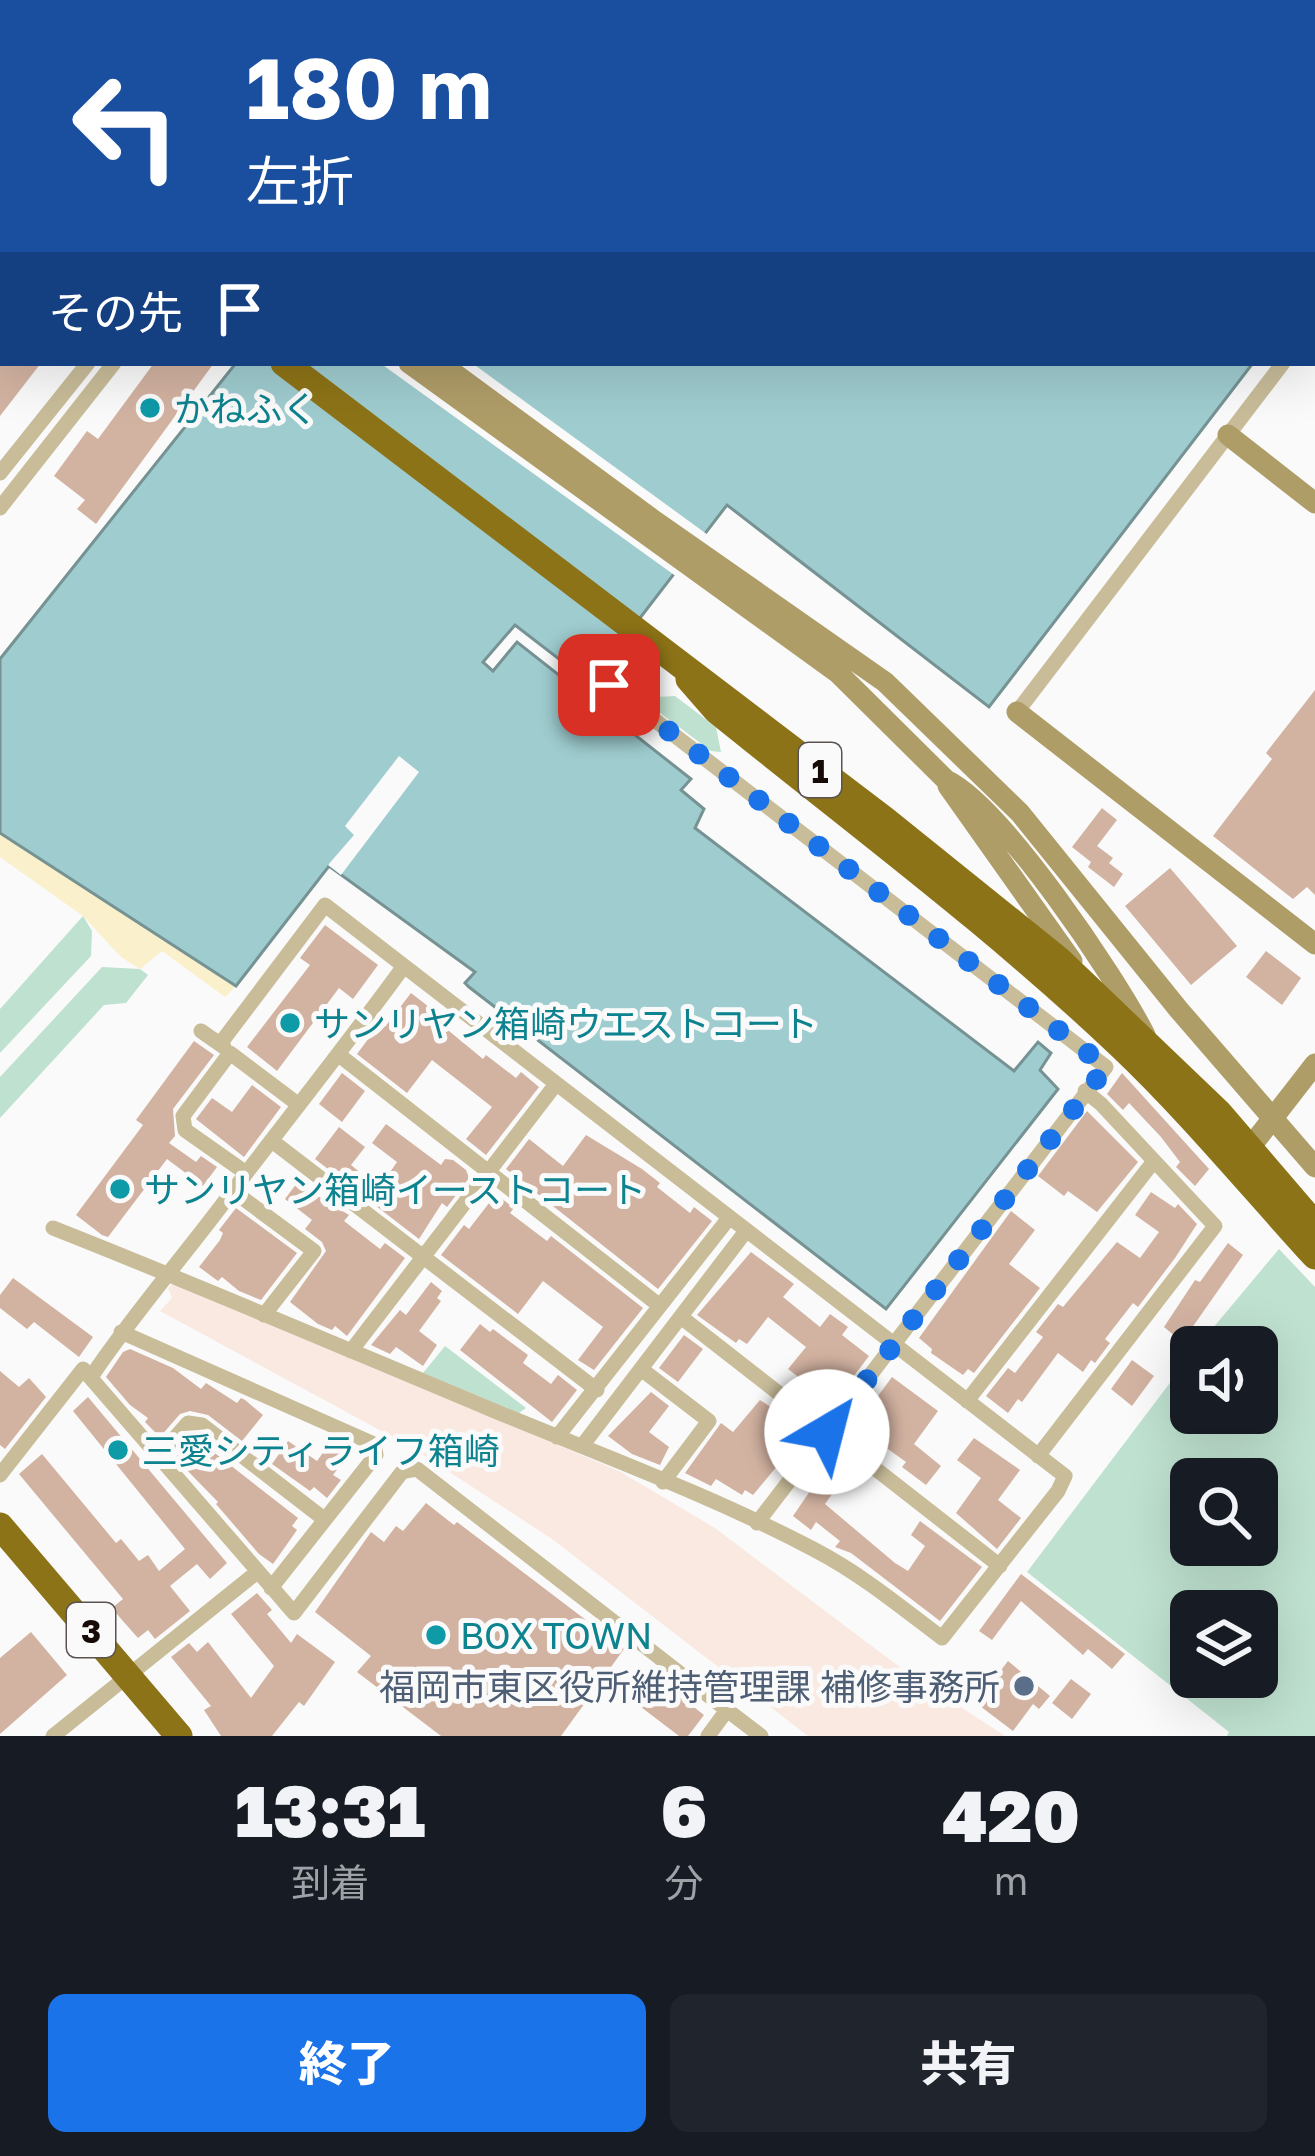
<!DOCTYPE html>
<html lang="ja">
<meta charset="utf-8">
<style>
body{margin:0;font-family:"Golos Text","Noto Sans JP",sans-serif;background:#20242c;color:#f1f3f6;height:100vh;display:flex;flex-direction:column;font-size:45px;white-space:nowrap}
*{box-sizing:border-box;margin:0}
p{font-size:39px;color:#9ea1a6}
.icon{flex:none;width:66px;height:66px;fill:none;stroke:currentColor;stroke-width:2;stroke-linecap:round;stroke-linejoin:round}
.map{position:relative;height:1736px;overflow:hidden}
.panel{display:flex;flex-direction:column;background:#171b24;flex:1}
.panel>*{flex:none}
.hud{position:absolute;left:0px;top:0px;width:1317px;height:366px;box-shadow:0 12px 48px #0002;background:#1a4fa0;color:#fff;overflow:hidden}
.controls{position:absolute;left:1170px;top:1326px;display:grid;gap:24px}
.controls a{display:grid;place-items:center;width:108px;height:108px;border-radius:18px;background:#171b24;box-shadow:0 12px 48px #0002;font-size:60px}
.pin{position:absolute;display:grid;place-items:center;width:102px;height:102px;color:#fff;margin:-51px;border-radius:24px;box-shadow:0 6px 18px #0006}
.me{position:absolute;width:132px;margin:-66px;rotate:37deg;stroke-linejoin:round;filter:drop-shadow(0 0 9px #0008)}
.turn{display:flex;align-items:center;gap:42px;height:252px;padding:0 48px;font-size:54px}
.turn .icon{width:156px;height:156px;stroke-width:2.5}
.turn b{display:block;font-size:84px;line-height:102px}
.then{display:flex;align-items:center;height:114px;padding:0 48px;background:#0003;gap:24px;font-size:45px}
.eta{display:flex;justify-content:space-evenly;align-items:center;height:204px;text-align:center}
.eta b{font-size:72px;font-weight:800;line-height:84px}
.primary-button{display:flex;gap:24px;margin-top:auto;padding:24px 48px}
.primary-button a{flex:1;height:138px;border-radius:18px;background:#1a73e8;color:#fff;font-size:48px;font-weight:800;line-height:138px;text-align:center}
.primary-button a+a{background:#20242c;color:#f1f3f6}
.map>svg:first-child{display:block}
.built{fill:#fae9e1}
.green{fill:#bfe1cf;fill-rule:evenodd}
.sand{fill:#faf0cb}
.water{fill:#9fcccf;stroke:#769293;stroke-width:3}
.pier{fill:#fafafa}
.building{fill:#d2b2a1}
.lines{fill:none;stroke-linecap:round;stroke-linejoin:round}
.lane{stroke:#c8bc99;stroke-width:8}
.street{stroke:#c8bc99;stroke-width:15}
.secondary{stroke:#af9d68;stroke-width:21}
.highway{stroke:#8d7317;stroke-width:27}
.highway-bridge{stroke:#8d7317;stroke-width:27}
.route{stroke:#1a73e8;stroke-width:21;stroke-dasharray:0 37.8}
.culture-dot{fill:#0f9aa8;stroke:#fafafa;stroke-width:4.5}
.service-dot{fill:#5c6f8a;stroke:#fafafa;stroke-width:4.5}
.labels{text-anchor:middle;dominant-baseline:central;stroke-width:10;stroke-linejoin:round;paint-order:stroke}
.shield{fill:#fafafa;stroke:#5b5350;stroke-width:3}
.shield-label{font-size:33px;font-weight:bold;fill:#170b07}
.culture-label{font-size:36px;fill:#0d838f;stroke:#fafafa;text-anchor:start}
.service-label{font-size:36px;fill:#4e5e75;stroke:#fafafa;text-anchor:end}
</style>
<div class="map">
<svg width="1315" height="1736" viewBox="0 0 1315 1736">
<rect width="100%" height="100%" fill="#fafafa"/>
<path class="built" d="M174,1283l445,188 96,57 182,137 108,71h-197l-256,-197 -141,-92 -251,-136 12,-13 -4,-10z"/>
<path class="green" d="M622,671l35,26 18,-1 41,31 5,25 -10,-1 -96,-72z
M83,916l9,15 -1,25 -91,97v-44z
M102,967l38,2 8,6 -22,28 -22,2 -104,113v-41z
M1279,1249l36,38v449h-88l2,-4 -202,-160 164,-217v58h66v-66h-60zM1191,1479h66v66h-66zM1191,1611h66v66h-66z
M445,1346l81,62 -7,5 -96,-40z"/>
<path class="sand" d="M0,833l236,153 -11,11 -63,-46 -22,18 -19,-12 -38,-41 -83,-59z"/>
<path class="water" d="M511,0h804v283l-1,-280h-805z
M236,363h1017l-264,344 -262,-202 -137,178 -75,-58 -32,37 10,9 24,-29 174,137 -10,11 23,19 -9,19 319,243 24,-29 13,11 -11,17 18,19 -172,220 -417,-322 -4,-4 10,-11 -146,-106 -93,120 -236,-153v-174z"/>
<path class="pier" d="M380,363h92l236,172 -31,42z
M399,756l20,16 -78,103 -13,-10 26,-30 -9,-9z"/>
<path class="building" d="M0,363h41l-41,53z
M154,363h60l-118,161 -19,-15 8,-9 -31,-24 33,-45 11,8z
M1315,690v205l-8,-8 -14,12 -80,-63 59,-77 -6,-6z
M1102,808l15,12 -20,26 16,12 -4,5 14,11 -9,13 -26,-20 3,-5 -19,-15z
M1170,868l67,78 -46,39 -66,-79z
M325,925l53,40 -25,34 -14,-11 -62,83 -30,-24 63,-82 -10,-7z
M1266,951l35,27 -19,27 -36,-28z
M411,993l18,14 -3,5 57,47 3,-4 30,23 5,-6 18,15 -53,68 -20,-16 26,-32 -28,-22 -32,-25 -25,33 -50,-39 23,-31 5,4z
M194,1041l20,14 -41,54 2,27 -6,7 27,19 5,-6 16,11 -14,19 -36,-27 -59,78 -6,-2 -26,-20 67,-90 -7,-5z
M342,1073l23,18 -23,31 -23,-18z
M1122,1073l87,96 -14,17 -19,-19 4,-5 -19,-25 -32,-34 -6,7 -16,-16z
M252,1085l29,22 -37,50 -48,-38 16,-21 20,14z
M1087,1111l51,51 -41,50 -29,-21 -4,5 -26,-20z
M386,1124l55,41 4,-6 8,1 13,10 3,8 -22,29 -5,-4 -23,36 -104,-80 24,-32 26,20 -14,18 28,23 18,-26 -25,-19z
M586,1135l56,34 18,14 -3,4 33,26 4,-6 18,14 -54,68 -152,-120 23,-30 34,27z
M297,1183l52,32 -5,6 36,28 5,-6 20,15 -58,78 -12,-10 -3,4 -14,-6 -28,-22 36,-51 -4,-9 -17,-13 7,-9 -27,-21z
M1151,1192l24,16 3,-4 19,20 -22,34 -37,49 -5,-4 -28,36 5,4 -15,20 -4,-3 -8,12 -25,-19 -36,49 -4,-3 -10,14 -22,-17 22,-28 7,5 28,-36 -7,-5 22,-28 5,3 54,-65 23,16 19,-26 -24,-17z
M496,1194l18,14 -4,5 37,28 4,-5 92,72 -49,62 -16,-10 25,-33 -60,-46 -25,33 -77,-59 23,-30 5,4z
M236,1208l61,45 -36,47 -22,-9 -17,-14 -4,4 -19,-14 21,-27 3,-7 -4,-3z
M1011,1211l24,19 -26,34 31,24 -66,85 -6,-4 -5,6 -32,-22 1,-4 -13,-11z
M1228,1243l15,12 -61,87 -18,-15 31,-47 5,2z
M751,1252l43,32 -11,13 37,30 10,-13 18,13 -6,8 27,21 -44,58 -23,-19 7,-10 -21,-16 18,-22 -38,-30 -21,27 -8,-5 -3,4 -39,-28z
M13,1278l80,59 -14,20 -45,-35 -7,7 -27,-21v-13z
M431,1282l11,9 -5,7 4,3 -22,30 18,14 -14,21 -27,-19 -6,7 -19,-9 29,-35 6,5z
M480,1324l10,8 3,-3 35,26 -5,8 28,21 7,-9 19,15 -25,32 -92,-72z
M684,1335l19,14 -25,33 -19,-14z
M130,1349l43,19 28,21 5,-6 31,20 4,-5 4,2 18,15 -21,26 -34,-26 -18,-4 -10,3 -20,23 -15,-15 3,-4 -18,-13 -24,-28 17,-25z
M1132,1360l22,16 -22,30 -21,-17z
M0,1371l19,16 10,-9 17,19 -41,52 -5,-4z
M892,1377l46,34 -24,33 27,22 -15,19 -24,-18 4,-5 -32,-23 -6,8 -23,-19 15,-20 6,4z
M651,1392l18,14 -20,26 20,15 -9,18 -28,-11 -24,-18z
M88,1397l139,166 -17,16 -13,-15 -27,22 20,25 -35,28 -7,-9 -10,8 -16,-18 -10,-12 11,-9 -104,-125 23,-20 74,89 5,-4 18,22 9,-6 11,16 26,-22 -112,-138z
M760,1400l46,31 -53,64 -8,-5 -3,5 -26,-16 -5,7 -26,-13 36,-50 12,9z
M193,1436l105,82 -6,8 5,4 -24,34 -14,-10 -43,-50 2,-2 -37,-38 -5,-7z
M974,1438l46,32 -22,30 23,18 -24,31 -41,-36 25,-35 -24,-18z
M333,1439l20,9 -20,27 8,5 -14,18 -13,-11 -4,4 -38,-27 16,-23 29,20z
M836,1453l16,13 -27,38 70,59 13,8 17,-25 -14,-11 9,-14 62,46 -42,54 -89,-68 -16,-6 5,-6 -24,-19 -5,8 -18,-14z
M426,1503l28,22 3,-3 167,127 -63,87h-120l-84,-64 14,-16 -56,-44 56,-80 13,10 12,-16 7,5z
M1021,1574l104,80 -13,15 -24,-20 -5,6 -62,-54 -29,39 -13,-9z
M257,1593l15,17 -5,4 24,29 6,-9 38,28 -31,44 -5,-4 -27,34h-51l-17,-26 7,-4 -40,-49 18,-14 8,9 11,-10 43,56 23,-32 -43,-52z
M31,1632l36,43 -67,59v-76z
M1008,1661l42,35 -11,13 -6,-5 -20,27 -37,-28z
M644,1668l60,47 -16,21h-9l-55,-42z
M1071,1679l20,15 -19,25 -20,-16z"/>
<g class="lines">
<path class="lane" d="M241,0l4,3
M91,3l2,-3"/>
<path class="street" d="M1314,323l1,-1
M0,473l88,-110
M0,508l114,-145
M609,685l497,382 -349,456
M1017,712l266,-349
M201,1031l23,16
M220,1044l105,-139 79,61
M339,1055l321,251
M272,1141l325,249
M246,1173l-61,-43 -2,-14 47,-63 69,52
M233,1191l81,60 -50,64
M53,1228c147,58 291,120 437,181 108,45 221,86 325,141 46,24 86,57 127,88l116,-147 7,-15 -661,-510c-56,77 -115,151 -173,227 -46,62 -97,120 -140,184
M681,1317l319,249
M121,1332l253,112 2,11 -105,133
M351,1351l205,-267
M641,1369l68,52 -46,61
M967,1401l187,-240
M557,1437l172,-219
M582,1446l164,-215
M1038,1456l177,-230 -114,-122 -16,-13
M158,1457l30,-34 14,2 122,94
M0,1475l83,-106 211,244 108,-141 15,-3 310,241 -19,26
M727,1710l34,26
M53,1736l203,-163"/>
<path class="secondary" d="M0,76h3
M0,106l3,1
M409,363l429,310 108,107c55,26 169,196 199,255
M440,363l212,156 233,163 135,131 159,197 136,157
M1228,435l87,68
M1017,712l298,232
M948,786l124,175
M1252,1145l63,-81"/>
<path class="highway" d="M0,141l3,2
M689,679l27,31c137,111 279,216 407,338 68,65 128,138 192,208
M0,1526l179,210"/>
<path class="highway-bridge" d="M284,363l601,457 174,140 160,153 96,112"/>
</g>
<g class="lines">
<path class="route" d="M609,685l497,382 -279,365"/>
</g>
<g class="culture-dot">
<circle cx="150" cy="408" r="12"/>
<circle cx="290" cy="1023" r="12"/>
<circle cx="120" cy="1189" r="12"/>
<circle cx="118" cy="1450" r="12"/>
<circle cx="436" cy="1635" r="12"/>
</g>
<circle class="service-dot" cx="1024" cy="1686" r="12"/>
<g class="labels">
<g class="shield">
<rect x="799" y="743" width="42" height="54" rx="9"/>
<rect x="67" y="1603" width="48" height="54" rx="9"/>
</g>
<g class="shield-label">
<text x="820" y="770">1</text>
<text x="91" y="1630">3</text>
</g>
<g class="culture-label">
<text x="174" y="408">かねふく</text>
<text x="314" y="1023">サンリヤン箱崎ウエストコート</text>
<text x="144" y="1189">サンリヤン箱崎イーストコート</text>
<text x="142" y="1450">三愛シティライフ箱崎</text>
<text x="460" y="1635">BOX TOWN</text>
</g>
<g class="service-label">
<text x="1000" y="1686">福岡市東区役所維持管理課 補修事務所</text>
</g>
</g>
</svg>
<div class="controls">
<a><svg class="icon" aria-label="sound" viewBox="0 0 24 24"><path d="M4 9h4l5-4v14l-5-4H4zM17 9q2 3 0 6"/></svg></a>
<a><svg class="icon" aria-label="search" viewBox="0 0 24 24"><circle cx="10" cy="10" r="6"/><path d="M15 15l6 6"/></svg></a>
<a><svg class="icon" aria-label="layers" viewBox="0 0 24 24"><path d="M12 4l9 5-9 5-9-5zM3 14l9 5 9-5"/></svg></a>
</div>
<div class="pin" style="left:609px;top:685px;background:#d93025"><svg class="icon" aria-label="arrive" viewBox="0 0 24 24"><path d="M6 21V4h12l-3 4 3 4H6"/></svg></div>
<svg class="me" style="left:827px;top:1432px" viewBox="-20 -20 40 40"><circle r="19" fill="#fff"/><path d="M0-13L10 11 0 6-10 11z" fill="#1a73e8"/></svg>
<div class="hud">
<div class="turn"><svg class="icon" aria-label="left" viewBox="0 0 24 24"><path d="M17 20v-9H6M10 6l-5 5 5 5"/></svg><div><b>180 m</b>左折</div></div>
<div class="then">その先<svg class="icon" aria-label="arrive" viewBox="0 0 24 24"><path d="M6 21V4h12l-3 4 3 4H6"/></svg></div>
</div>
</div>
<section class="panel">
<div class="eta">
<div><b>13:31</b><p>到着</p></div>
<div><b>6</b><p>分</p></div>
<div><b>420</b><p>m</p></div>
</div>
<div class="primary-button"><a>終了</a><a>共有</a></div>
</section>
